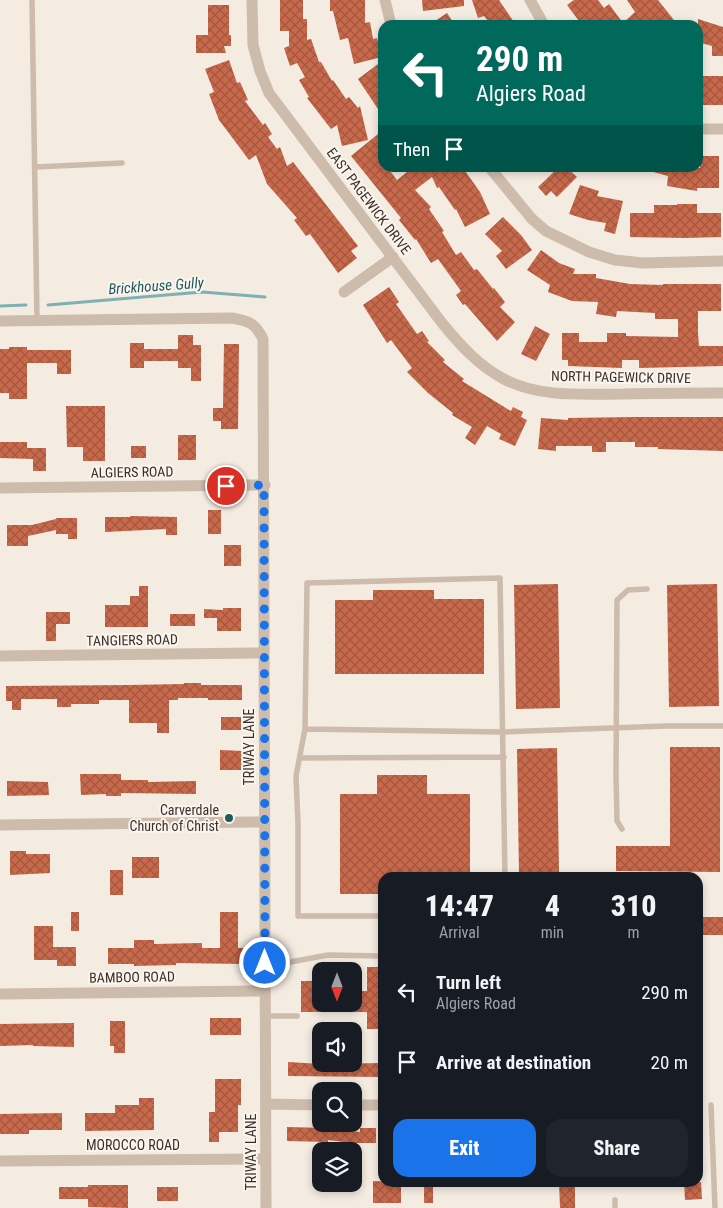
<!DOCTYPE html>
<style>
body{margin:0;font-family:"Roboto Condensed",sans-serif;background:#20242c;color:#f1f3f6;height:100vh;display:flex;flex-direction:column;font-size:19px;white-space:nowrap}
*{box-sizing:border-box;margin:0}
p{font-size:16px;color:#9ea1a6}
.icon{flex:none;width:28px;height:28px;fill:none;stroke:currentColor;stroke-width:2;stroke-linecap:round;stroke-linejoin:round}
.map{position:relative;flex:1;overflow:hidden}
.sheet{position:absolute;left:378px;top:872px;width:325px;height:315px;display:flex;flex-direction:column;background:#171b24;border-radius:15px;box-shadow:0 2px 8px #0003}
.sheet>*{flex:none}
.top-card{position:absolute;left:378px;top:20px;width:325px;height:152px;border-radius:15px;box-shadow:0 2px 8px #0003;background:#00695c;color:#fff;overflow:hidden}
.needle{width:32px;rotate:180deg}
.fabs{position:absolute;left:312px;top:962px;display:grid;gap:10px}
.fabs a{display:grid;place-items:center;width:50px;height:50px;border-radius:10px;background:#171b24;box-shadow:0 2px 8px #0003;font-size:25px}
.pin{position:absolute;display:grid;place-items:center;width:42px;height:42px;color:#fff;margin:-21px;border:2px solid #fff;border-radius:50%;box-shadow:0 1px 5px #0007}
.me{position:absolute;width:55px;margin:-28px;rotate:0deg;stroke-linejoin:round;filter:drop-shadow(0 0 4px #0008)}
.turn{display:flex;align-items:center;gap:18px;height:105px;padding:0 15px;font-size:22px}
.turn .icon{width:65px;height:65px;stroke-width:2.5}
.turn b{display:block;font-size:35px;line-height:42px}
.then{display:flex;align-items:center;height:48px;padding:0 15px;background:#0003;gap:10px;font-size:19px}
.eta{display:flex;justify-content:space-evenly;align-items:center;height:85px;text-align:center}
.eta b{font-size:30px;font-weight:800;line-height:35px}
.cta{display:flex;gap:10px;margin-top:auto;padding:10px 15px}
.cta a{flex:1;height:58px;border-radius:15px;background:#1a73e8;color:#fff;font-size:20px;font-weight:800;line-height:58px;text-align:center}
.cta a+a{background:#20242c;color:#f1f3f6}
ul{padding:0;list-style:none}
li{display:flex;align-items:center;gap:15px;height:70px;padding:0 15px}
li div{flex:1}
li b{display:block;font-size:19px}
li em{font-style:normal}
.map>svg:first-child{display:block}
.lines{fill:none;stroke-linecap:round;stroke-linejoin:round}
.stream{stroke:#7fb0b2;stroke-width:3}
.building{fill:url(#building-cross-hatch)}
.service{stroke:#cdbbac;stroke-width:5.5}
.minor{stroke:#cdbbac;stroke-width:11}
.route{stroke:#1a73e8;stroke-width:9;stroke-dasharray:0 16.2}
.poi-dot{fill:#1f5a5e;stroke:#fbf5ee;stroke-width:2}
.labels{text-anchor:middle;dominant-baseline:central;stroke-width:4;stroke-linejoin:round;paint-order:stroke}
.street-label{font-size:14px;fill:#3b302b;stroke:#fbf5ee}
.poi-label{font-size:14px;fill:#3b302b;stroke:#fbf5ee;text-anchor:end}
.water-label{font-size:15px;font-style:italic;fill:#1f5a5e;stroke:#fbf5ee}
</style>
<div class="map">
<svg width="723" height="1208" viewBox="0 0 723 1208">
<defs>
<pattern id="building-cross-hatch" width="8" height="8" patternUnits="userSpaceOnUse" patternTransform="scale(1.25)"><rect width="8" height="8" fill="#c8694b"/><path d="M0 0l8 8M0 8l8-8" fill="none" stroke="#a4573f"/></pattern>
</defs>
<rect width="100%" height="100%" fill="#f4ebe1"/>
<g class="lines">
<path class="stream" d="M48,305l154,-13 63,5
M0,306l26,-1"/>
</g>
<path class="building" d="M280,0h23v19h4v21l4,-1 8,23h2l11,19 1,-1 13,19 3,-2 9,11 2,-2 8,34 -26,6 -5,-21 -6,4 -24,-31 2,-1 -10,-17 6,-3 -8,-14 -7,3 -6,-18 5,-2v-15h-9z
M330,0h35v23l5,-1 3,17 4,-1 5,19 -28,7 -6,-26 -8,2 -7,-29h-3z
M422,0h42v6l-41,5z
M472,0h27l17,25h-25l-7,-9 -6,2z
M574,0h24l6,8 5,-4 14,19 12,-11 -8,-12h31l20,25h-96l-15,-20z
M208,5h21v30h2v11h-7l2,7h-30v-18h12z
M447,13l8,12h-26z
M698,19l25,8v29h-11v-10l-14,-4z
M229,60l8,23 3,-1 8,18 -3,1 18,24 2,-2 7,11 -4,3 9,12 3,-2 7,19 6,-4 65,84 -7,5 6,7 -19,15 -28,-39 -4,2 -12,-16 3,-2 -30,-34 -11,-29 -7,5 -30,-40 -10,-26 5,-2 -9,-23z
M382,61v54l-24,-36z
M698,76h25v29h-25z
M378,134l4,5v29h6l9,12 15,-12h51l17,24 10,22 -25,13 -9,-18 -1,1 -16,-23 -2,1 -5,-11 -17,13 16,17 -2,2 15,22 -2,1 14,23 5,-3 13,18 3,-1 16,20 1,-1 11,14 -5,5 15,15 -18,19 -32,-37 -2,1 -7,-10 5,-4 -23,-32 -7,4 -15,-24 -1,1 -16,-20 2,-2 -50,-62z
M700,156h19v32h-22v3l-30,-5 1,-10 -22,-6v-2h54z
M558,168h9l10,9 -20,20 -6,-6 -5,5 -8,-9z
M580,185l19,6 -2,5 26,5 -8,33 -11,-3 2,-8 -18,-3 -19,-6z
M677,204h20v9h24v24l-36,1 -55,-1v-24h24v-8h23z
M503,217l18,18 11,15 -26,19 -10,-13 6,-5 -17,-17z
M541,250l18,13 16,6 -2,5h23v4l34,6 33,1v-1h58v27h-23v22l1,13h24v20l-84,2v-8h-17v8l-54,-2v-6h-6v-27h17v9h28v-9h19v3l52,1v-18h-23v-6l-38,-2 -1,6 -20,-3 2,-12 -26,-1 -24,-9 2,-7 -23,-15z
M389,287l10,15 -3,2 21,30 5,-3 7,10 -2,1 18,18 -2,2 21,17 -2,2 49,30 2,-4 10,5 -2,5 6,3 -12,26 -16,-7 2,-5 -14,-8 -12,19 -10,-7 7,-11 -20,-12 1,-2 -25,-20 -21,-21 5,-4 -21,-28 -4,3 -24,-38z
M535,326l15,8 -14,27 -15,-7z
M178,335h15v10h8v36h-10v-13h-13v-7h-34v7h-14v-25h14v6h34z
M224,344h15l-1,85h-17v-8h-8v-13h10z
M9,347h18v3h44v24h-14v-11h-30v36h-18v-6h-9v-44h9z
M66,406h39v55h-22v-14h-16z
M635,417h88v34l-65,-2v-2h-23v-5h-29v10h-14v-6h-36v5l-18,-2 3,-31 27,2v-2z
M178,435h18v25h-18z
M0,442h27v6h19v23h-13v-12l-33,-1z
M131,446h15v12h-15z
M208,510h13v24h-13z
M130,516l47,1v18h-11v-6l-61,3v-15h25z
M56,518h21v21h-9v-5h-12v-4l-28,6v10h-21v-21h25l24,-6z
M224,545h17v21h-17z
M558,584l2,124 -44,1 -2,-124z
M717,584l2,122 -50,1 -2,-122z
M139,586h9v41h-43v-22h25v-9h9z
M373,590h61v9h50v75h-149v-74h38z
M223,608h18v23h-24v-13h-13v-9l19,1z
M46,612h24v12h-14v17h-10z
M170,614h25v12h-25z
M184,683h17v2h41v15h-34v-2h-30v2h-9v33h-12v-10h-28v-23h-30v4h-28v3h-14v-8h-36v11h-9v-9h-6v-15l122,-1 56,-1z
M221,717h20v13h-20z
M670,747h50v125l-104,-1v-25h54z
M557,748l2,124 -40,1 -2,-124z
M220,750l23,1v19h-23z
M80,774h41v6h27v2l48,-1v13l-75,-1v3h-15v-2l-25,1z
M377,775h50v19h43v84h-88v16h-42v-100h37z
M7,781l41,1 1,13 -42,1z
M10,851h16v3h24v19l-40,2z
M132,857h27v21h-27z
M110,870h13v25h-13z
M71,912h8v19h-8z
M220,912h18v36h7v16l-69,-1v2l-42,1v-2h-26v-16h26v-8h20v4l48,-1v5h18z
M698,917h25v18h-25z
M34,926h19v21h23v19h-19v-6h-23z
M367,967h15v62h-15v-17h-66v-31h20v23h33v-13h13z
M210,1018h31v17h-31z
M110,1021h15v32h-11v-7h-4z
M74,1023v24l-41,-1v-1l-33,1v-22z
M288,1062l33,2 61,-1v14l-94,-1z
M215,1079h26v26h-3v27h-19v10h-10v-30h6z
M139,1098h15v32l-69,1v-18h30v-8h24z
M62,1113v17h-33v4h-29v-20z
M287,1127l41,1 32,4v-4h16v15h-24l-24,-3v2l-41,-1z
M373,1181l28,1v21h-28z
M424,1182h9v21h-9z
M559,1182h16v26h-15z
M684,1182h17l1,17 -17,1z
M88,1185h40v23l-40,-1v-8h-29v-12h29z
M157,1187h21v14h-21z"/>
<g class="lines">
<path class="service" d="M32,0l5,320
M35,167l87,-4
M305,729l198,3 163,-6h57
M300,758l204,-1
M622,829l-5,-8 -1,-45 1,-176 11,-10 19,-1
M382,916h-84v-92l-2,-48 9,-47 2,-146 193,-5 5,300
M265,963h20l43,-8 54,1
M265,1016h32
M711,1105l4,103
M615,1200v8"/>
<path class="minor" d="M252,0l1,45 7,26 9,22 173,230c18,22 37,43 62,56 35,19 81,15 120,15 33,-1 66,-1 99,-1
M385,0l6,25
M530,0l14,25
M698,129h25
M490,168l42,51 14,12 43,21 26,8 28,3 80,-2
M344,292l49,-35
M0,321l232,-3c17,3 23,5 31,21l3,869
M0,488l265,-3
M0,656l264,-3
M0,825l264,-3
M0,994l265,-3
M266,1104l55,1
M354,1105h28
M0,1161l266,-2"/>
</g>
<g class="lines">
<path class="route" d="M226,486l38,-1 1,478"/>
</g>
<circle class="poi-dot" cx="229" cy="818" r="5"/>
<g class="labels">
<g class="street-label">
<text transform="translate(369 201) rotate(53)">EAST PAGEWICK DRIVE</text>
<text transform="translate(621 377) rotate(1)">NORTH PAGEWICK DRIVE</text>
<text transform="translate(132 472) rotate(-1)">ALGIERS ROAD</text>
<text transform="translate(132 640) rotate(-1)">TANGIERS ROAD</text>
<text transform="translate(249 747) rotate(-90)">TRIWAY LANE</text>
<text transform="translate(132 977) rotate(-1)">BAMBOO ROAD</text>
<text x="133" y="1145">MOROCCO ROAD</text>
<text transform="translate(251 1152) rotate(-90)">TRIWAY LANE</text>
</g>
<g class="poi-label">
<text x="219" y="810">Carverdale<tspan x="219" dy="16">Church of Christ</tspan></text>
</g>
<g class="water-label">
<text transform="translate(156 286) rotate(-4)">Brickhouse Gully</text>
</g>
</g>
</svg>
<div class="fabs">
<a><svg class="needle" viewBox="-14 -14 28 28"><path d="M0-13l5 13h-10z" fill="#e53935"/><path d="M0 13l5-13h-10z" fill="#9ea1a6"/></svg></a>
<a><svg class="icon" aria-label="sound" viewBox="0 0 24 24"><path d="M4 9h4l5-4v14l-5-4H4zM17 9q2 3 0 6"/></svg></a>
<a><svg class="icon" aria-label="search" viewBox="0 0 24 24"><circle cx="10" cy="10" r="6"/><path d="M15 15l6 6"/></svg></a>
<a><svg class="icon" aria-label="layers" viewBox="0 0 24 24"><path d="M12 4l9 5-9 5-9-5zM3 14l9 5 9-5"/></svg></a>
</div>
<div class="pin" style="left:226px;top:486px;background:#d93025"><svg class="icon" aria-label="arrive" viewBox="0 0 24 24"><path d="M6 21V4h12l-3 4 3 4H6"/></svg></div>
<svg class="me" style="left:265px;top:963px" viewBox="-20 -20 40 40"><circle r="17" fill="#1a73e8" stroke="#fff" stroke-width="3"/><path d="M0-11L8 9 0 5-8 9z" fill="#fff"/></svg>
<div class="top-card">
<div class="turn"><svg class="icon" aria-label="left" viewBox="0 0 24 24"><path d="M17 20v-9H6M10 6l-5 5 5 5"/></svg><div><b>290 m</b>Algiers Road</div></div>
<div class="then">Then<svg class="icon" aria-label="arrive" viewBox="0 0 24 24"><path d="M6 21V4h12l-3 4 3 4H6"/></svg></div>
</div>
<section class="sheet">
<div class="eta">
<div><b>14:47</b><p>Arrival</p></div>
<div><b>4</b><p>min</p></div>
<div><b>310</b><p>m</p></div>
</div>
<ul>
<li><svg class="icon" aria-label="left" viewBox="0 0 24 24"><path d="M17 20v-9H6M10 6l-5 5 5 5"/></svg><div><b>Turn left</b><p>Algiers Road</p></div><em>290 m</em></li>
<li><svg class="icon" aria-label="arrive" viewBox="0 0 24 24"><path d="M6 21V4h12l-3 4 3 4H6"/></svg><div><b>Arrive at destination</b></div><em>20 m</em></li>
</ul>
<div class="cta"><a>Exit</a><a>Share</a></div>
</section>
</div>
